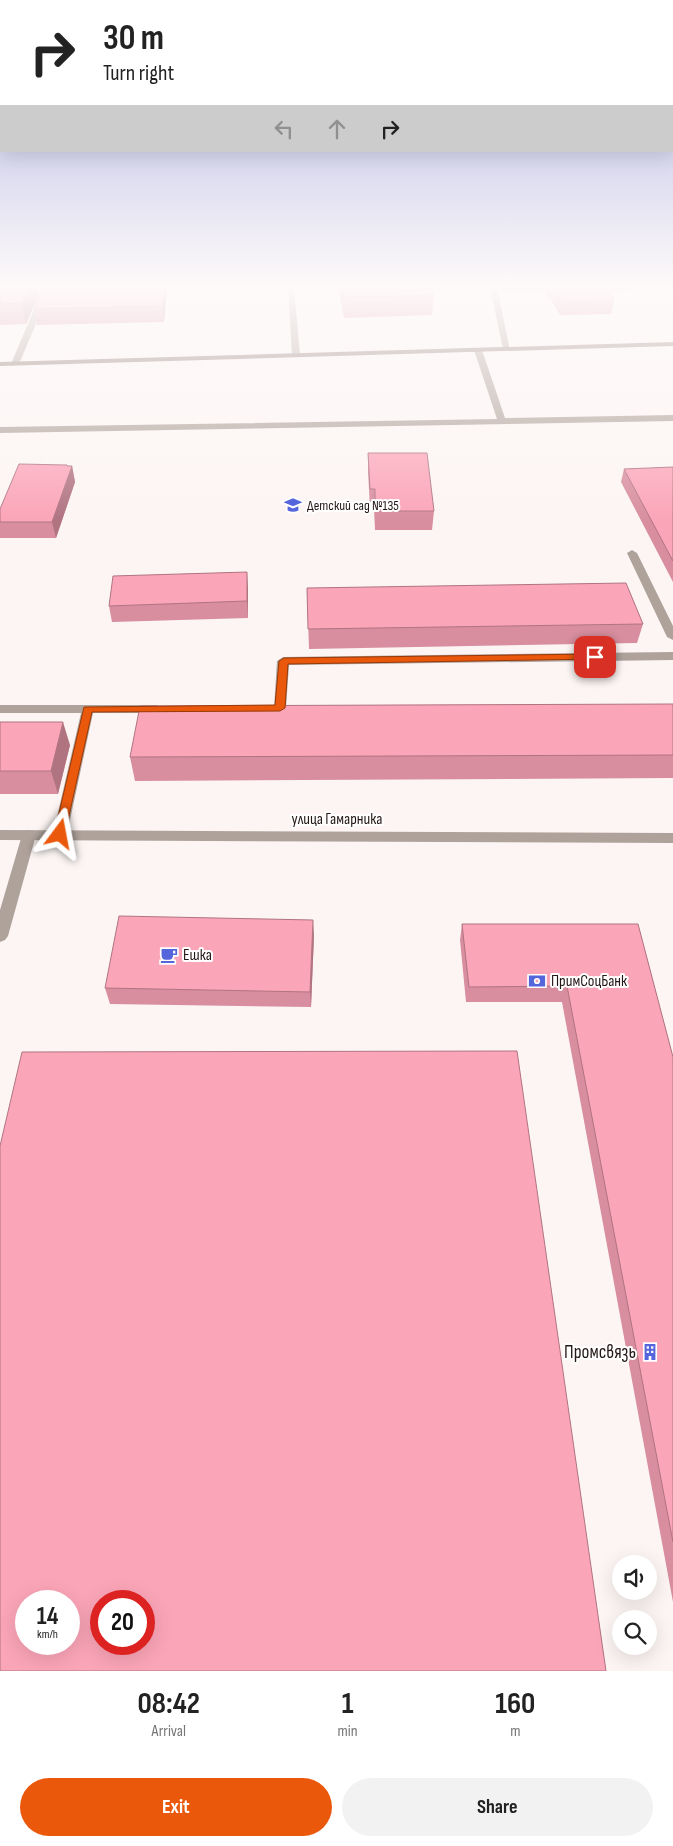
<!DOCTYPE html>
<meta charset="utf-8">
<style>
body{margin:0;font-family:"Sofia Sans Condensed",sans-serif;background:#f2f2f2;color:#222;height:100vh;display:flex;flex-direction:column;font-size:19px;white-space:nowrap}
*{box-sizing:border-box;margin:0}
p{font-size:16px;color:#767676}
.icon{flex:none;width:28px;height:28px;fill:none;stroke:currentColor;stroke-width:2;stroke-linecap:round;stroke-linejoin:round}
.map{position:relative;height:1671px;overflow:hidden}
.details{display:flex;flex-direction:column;background:#fff;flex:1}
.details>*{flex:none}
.banner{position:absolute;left:0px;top:0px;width:674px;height:152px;box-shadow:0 5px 20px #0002;background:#fff;color:#222;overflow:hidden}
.fabs{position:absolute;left:612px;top:1555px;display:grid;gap:10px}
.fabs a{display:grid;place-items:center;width:45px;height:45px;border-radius:50%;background:#fff;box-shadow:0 5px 20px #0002;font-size:25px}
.speed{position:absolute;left:15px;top:1590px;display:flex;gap:10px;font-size:25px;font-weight:700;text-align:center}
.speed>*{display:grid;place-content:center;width:65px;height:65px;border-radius:50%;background:#fff;box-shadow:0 5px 20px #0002;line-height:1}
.speed small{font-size:12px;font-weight:400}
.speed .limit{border:8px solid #d22;background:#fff;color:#111}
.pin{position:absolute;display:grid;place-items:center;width:42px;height:42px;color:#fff;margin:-21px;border-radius:10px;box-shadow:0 2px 8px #0006}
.me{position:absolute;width:55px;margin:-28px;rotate:13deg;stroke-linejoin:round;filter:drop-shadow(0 0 4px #0008)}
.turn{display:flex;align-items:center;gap:18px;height:105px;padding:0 20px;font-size:22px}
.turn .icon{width:65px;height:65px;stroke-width:2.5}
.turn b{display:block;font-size:35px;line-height:42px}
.lanes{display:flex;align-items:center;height:48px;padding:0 20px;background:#0003;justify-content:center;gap:25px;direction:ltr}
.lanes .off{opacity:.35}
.eta{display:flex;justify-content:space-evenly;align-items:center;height:85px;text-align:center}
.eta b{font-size:30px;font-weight:700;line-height:35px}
.primary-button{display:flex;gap:10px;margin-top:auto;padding:10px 20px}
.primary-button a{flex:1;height:58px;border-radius:30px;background:#ea580c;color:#fff;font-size:20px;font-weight:700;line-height:58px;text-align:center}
.primary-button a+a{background:#f2f2f2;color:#222}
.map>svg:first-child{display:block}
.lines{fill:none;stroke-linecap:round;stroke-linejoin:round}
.service{fill:#afa29b;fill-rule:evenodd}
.minor{fill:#afa29b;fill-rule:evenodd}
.tertiary{fill:#afa29b;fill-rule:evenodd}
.secondary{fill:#8c796f;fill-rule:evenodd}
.wall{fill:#d88e9e}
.shaded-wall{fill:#b07481}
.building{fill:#fba5b8;stroke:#b07481;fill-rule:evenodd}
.route{fill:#ea580c;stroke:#983908}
.labels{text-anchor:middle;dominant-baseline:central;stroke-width:4;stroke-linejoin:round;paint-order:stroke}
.far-poi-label{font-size:14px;fill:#241816;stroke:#fff;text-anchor:start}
.street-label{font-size:16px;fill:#241816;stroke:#fff}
.poi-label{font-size:16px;fill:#241816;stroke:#fff;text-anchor:start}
.near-poi-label{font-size:19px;fill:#241816;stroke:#fff;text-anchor:end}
</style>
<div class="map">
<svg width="673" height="1671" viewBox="0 0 673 1671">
<rect width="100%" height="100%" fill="#fcf5f4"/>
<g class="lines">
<path class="service" d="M288,287h6l6,68 -4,2 -4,-2z
M567,287l1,2 -3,2 -71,1 -3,-2 3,-2z
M587,287h45l1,2 -3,2h-41l-3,-2z
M42,298l4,2 -27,64 -7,2 -1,-2 27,-64z
M475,348l7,2 23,68 168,-3v6l-673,12v-6l497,-8 -23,-69z
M632,550l5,3 36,73v14l-6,-3 -40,-84z
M673,652v8l-384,5 -3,43 -6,4 -6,-4 3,-47 6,-4z
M0,705h157l6,4 -6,4h-64l-26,121 -2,4h-10l-2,-4 28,-121h-81z
M29,830l5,1 2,4 -28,101 -3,4 -5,2v-32l22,-75 2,-4z"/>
<path class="minor" d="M490,287h7l13,64 -7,-2z"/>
<path class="tertiary" d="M0,830l673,3v10l-673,-3z"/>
<path class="secondary" d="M673,342v4l-673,20v-4z"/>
</g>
<path class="wall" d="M0,287l39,7 -13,30 -26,1z
M43,287h124l-3,35 -127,3 -3,-16z
M338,287h93l3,8 -2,20 -88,3z
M547,287h61l6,13 -3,14 -51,1 -10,-17h-2l-2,-5z
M368,453l66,58 -2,19h-57l-1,-22h-4l-2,-37z
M68,466h4l3,16 -19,56h-56v-29z
M673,467v115l-52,-100 3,-13z
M248,588v30l-136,4 -3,-16z
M307,588l336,36 -6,19 -328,6z
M673,704v74l-538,3 -5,-24z
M0,722l70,23 -12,49h-58z
M462,924h176l35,133v545l-111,-600h-96l-6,-62z
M314,935l-3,72 -201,-3 -5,-16z"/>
<path class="shaded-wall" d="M29,287h9l1,7 -13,30 -4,-21z
M164,287h3v3l-3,32 -2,-16z
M67,465l2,8 3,-7 3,16 -19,56 -4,-16z
M247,572l1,16v30l-1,-17z
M63,722l7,23 -12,49 -7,-23z
M313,920l1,15 -3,72 -1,-15z"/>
<path class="building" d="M0,287h29l-7,16 -22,1z
M43,287h121l-2,19 -128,3z
M342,287h89l3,8 -90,2z
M553,287h55l6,13 -52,2z
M368,453h59l7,58h-59v-22h-5z
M19,464l48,1v1h5l-20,56h-52v-13z
M673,467v94l-49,-92z
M247,572v29l-138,5 4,-30z
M626,583l17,41 -335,5 -1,-41z
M673,704v51l-543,2 10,-51z
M0,722h63l-12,49h-51z
M119,916l194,4 -3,72 -205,-4z
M462,924h176l35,133v485l-106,-556 -98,1z
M517,1051l89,620h-606v-525l22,-94zM26,1601h43v43h-43zM101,1601h43v43h-43z"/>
<linearGradient id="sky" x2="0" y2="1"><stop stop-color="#acb0e1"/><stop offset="0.55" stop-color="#fefafa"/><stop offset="1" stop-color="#fefafa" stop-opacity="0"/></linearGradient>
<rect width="673" height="521" fill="url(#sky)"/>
<path class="route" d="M595,654l3,1v4l-310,5 -3,44 -5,3 -188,1 -27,122 -5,5 -6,-5 30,-127 191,-2 4,-44 5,-3z"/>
<defs>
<g id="school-bare" transform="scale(1.35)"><path d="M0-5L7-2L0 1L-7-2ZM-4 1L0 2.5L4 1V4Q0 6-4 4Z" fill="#5565db" stroke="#fff" stroke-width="2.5" paint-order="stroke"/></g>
<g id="cafe-bare" transform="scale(1.35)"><path d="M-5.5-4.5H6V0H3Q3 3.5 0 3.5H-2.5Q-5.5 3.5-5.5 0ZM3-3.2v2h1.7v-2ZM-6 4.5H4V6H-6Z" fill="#5565db" stroke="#fff" stroke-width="2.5" paint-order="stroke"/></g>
<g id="bank-bare" transform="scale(1.35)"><path d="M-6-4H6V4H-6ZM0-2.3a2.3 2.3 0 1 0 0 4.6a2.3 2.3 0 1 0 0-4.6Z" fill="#5565db" stroke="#fff" stroke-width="2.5" paint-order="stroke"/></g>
<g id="building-bare" transform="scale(1.35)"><path d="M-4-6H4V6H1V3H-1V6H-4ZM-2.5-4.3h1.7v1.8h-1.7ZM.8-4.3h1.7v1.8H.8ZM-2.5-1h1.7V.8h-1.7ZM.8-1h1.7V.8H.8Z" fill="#5565db" stroke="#fff" stroke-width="2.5" paint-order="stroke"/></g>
</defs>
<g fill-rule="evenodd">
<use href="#school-bare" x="293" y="505"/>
<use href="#cafe-bare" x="169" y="955"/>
<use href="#bank-bare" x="537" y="981"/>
<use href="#building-bare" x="650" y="1352"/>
</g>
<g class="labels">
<g class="far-poi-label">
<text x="307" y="505">Детский сад №135</text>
</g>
<g class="street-label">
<text x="337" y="819">улица Гамарника</text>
</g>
<g class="poi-label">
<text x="183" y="955">Ешка</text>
<text x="551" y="981">ПримСоцБанк</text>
</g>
<g class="near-poi-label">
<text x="636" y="1352">Промсвязь</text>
</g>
</g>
</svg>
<div class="fabs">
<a><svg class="icon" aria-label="sound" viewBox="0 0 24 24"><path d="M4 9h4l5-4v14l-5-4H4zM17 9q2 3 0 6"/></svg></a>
<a><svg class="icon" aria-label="search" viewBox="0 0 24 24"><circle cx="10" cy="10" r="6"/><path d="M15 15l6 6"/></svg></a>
</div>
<div class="speed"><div>14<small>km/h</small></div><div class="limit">20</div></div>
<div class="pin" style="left:595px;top:657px;background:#d93025"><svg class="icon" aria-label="arrive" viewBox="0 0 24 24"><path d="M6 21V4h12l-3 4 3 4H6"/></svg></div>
<svg class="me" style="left:60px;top:834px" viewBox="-20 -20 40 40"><path d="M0-17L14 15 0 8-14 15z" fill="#ea580c" stroke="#fff" stroke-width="4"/></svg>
<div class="banner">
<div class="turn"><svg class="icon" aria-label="right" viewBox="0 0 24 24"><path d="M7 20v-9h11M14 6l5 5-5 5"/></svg><div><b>30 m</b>Turn right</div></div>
<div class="lanes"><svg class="icon off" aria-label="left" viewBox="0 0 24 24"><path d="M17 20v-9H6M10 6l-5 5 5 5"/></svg><svg class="icon off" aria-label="ahead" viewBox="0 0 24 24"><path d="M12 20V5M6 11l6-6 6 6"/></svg><svg class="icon" aria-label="right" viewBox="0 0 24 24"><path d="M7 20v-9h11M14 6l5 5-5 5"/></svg></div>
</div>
</div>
<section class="details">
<div class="eta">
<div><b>08:42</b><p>Arrival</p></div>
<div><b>1</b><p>min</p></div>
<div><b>160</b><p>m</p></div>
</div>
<div class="primary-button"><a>Exit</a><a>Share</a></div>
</section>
